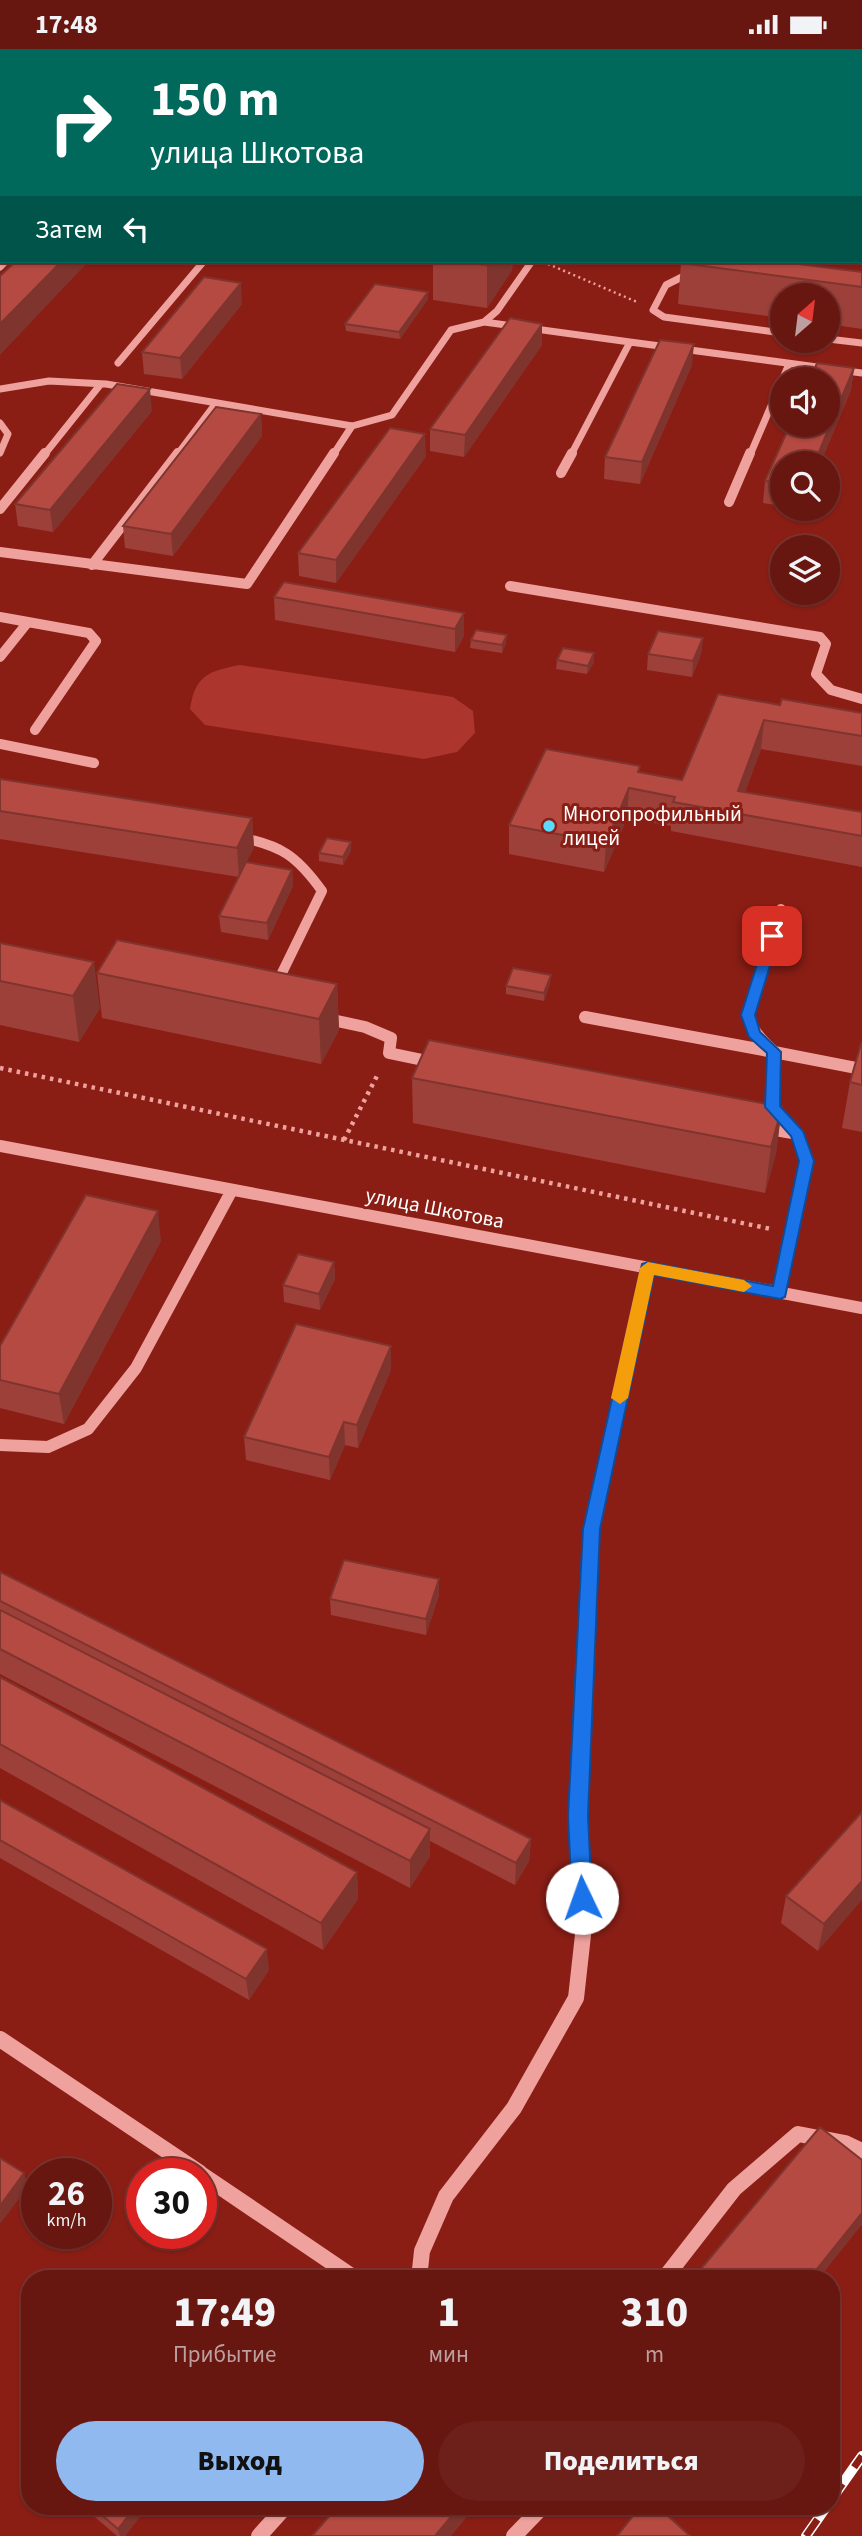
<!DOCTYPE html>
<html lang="ru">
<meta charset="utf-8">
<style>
body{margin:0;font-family:"Source Sans 3",sans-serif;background:#6d1f19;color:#f1f3f6;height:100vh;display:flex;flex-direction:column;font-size:26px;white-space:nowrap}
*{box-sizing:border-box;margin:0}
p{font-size:23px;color:#bd9f9f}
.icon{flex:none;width:38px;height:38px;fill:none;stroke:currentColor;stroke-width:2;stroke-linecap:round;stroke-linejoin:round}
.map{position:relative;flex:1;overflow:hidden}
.panel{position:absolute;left:21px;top:2221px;width:819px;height:245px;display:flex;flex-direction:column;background:#681610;border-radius:28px;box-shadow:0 2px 5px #0004,0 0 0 2px #7b3530}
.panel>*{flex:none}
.banner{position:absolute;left:0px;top:0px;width:863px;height:214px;box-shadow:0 2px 5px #0004,0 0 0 2px #7b3530;background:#00695c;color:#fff;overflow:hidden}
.needle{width:46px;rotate:28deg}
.controls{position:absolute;left:770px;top:234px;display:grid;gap:14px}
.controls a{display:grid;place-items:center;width:70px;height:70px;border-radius:50%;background:#681610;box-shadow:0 2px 5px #0004,0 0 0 2px #7b3530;font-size:35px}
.speed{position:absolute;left:21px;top:2109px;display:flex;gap:14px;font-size:35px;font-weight:700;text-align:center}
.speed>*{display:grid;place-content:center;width:91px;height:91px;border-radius:50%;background:#681610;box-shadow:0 2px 5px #0004,0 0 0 2px #7b3530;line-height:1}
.speed small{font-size:18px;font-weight:400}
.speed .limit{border:10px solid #d22;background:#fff;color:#111}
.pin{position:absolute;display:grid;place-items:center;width:60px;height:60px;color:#fff;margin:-30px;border-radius:14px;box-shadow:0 4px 10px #0006}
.me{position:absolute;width:77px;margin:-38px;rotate:357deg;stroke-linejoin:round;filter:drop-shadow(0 0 5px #0008)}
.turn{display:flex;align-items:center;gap:24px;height:147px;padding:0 35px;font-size:32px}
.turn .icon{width:91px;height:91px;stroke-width:2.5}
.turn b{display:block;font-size:49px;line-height:60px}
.then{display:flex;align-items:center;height:66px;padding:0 35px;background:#0003;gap:14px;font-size:26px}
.eta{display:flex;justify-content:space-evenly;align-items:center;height:119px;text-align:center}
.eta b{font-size:42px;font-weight:800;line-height:49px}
.cta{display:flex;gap:14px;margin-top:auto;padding:14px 35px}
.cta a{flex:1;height:80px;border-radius:42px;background:#90b9f0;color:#111;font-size:28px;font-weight:800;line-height:80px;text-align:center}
.cta a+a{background:#6d1f19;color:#f1f3f6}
.status{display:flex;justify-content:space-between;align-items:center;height:49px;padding:0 35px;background:#681610;direction:ltr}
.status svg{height:19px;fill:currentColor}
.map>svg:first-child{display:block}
.green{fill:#ac362e}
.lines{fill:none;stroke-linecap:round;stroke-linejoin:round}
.path-far1{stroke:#efa29d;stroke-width:2.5;stroke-dasharray:2 3.5;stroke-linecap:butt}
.path{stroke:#efa29d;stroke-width:4.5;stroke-dasharray:3.5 5;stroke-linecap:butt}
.minor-far3{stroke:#efa29d;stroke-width:7}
.minor-far2{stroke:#efa29d;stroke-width:10}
.minor-far1{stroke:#efa29d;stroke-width:12}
.minor{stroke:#efa29d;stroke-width:16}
.rail-casing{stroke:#fff;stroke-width:10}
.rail{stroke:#8a1e15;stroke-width:7;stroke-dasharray:20;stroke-linecap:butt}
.wall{fill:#9c4039}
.shaded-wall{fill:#7f342e}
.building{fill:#b54a42;stroke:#7f342e;stroke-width:2}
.route{fill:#1a73e8;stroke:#114b97;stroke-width:2}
.slow{fill:#f59e0b}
.poi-dot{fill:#5bdaff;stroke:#8a1e15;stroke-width:2.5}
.labels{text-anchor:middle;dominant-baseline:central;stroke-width:6;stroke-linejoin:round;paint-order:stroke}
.poi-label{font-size:21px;fill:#fff;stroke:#8a1e15;text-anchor:start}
.street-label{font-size:21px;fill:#fff;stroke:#8a1e15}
</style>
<div class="status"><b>17:48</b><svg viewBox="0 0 49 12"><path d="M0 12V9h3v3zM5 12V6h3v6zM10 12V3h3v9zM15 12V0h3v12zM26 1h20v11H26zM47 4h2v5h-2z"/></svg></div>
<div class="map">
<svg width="862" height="2487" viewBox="0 0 862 2487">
<rect width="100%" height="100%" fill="#8a1e15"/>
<path class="green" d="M240,616l213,32 20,14 2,22 -18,19 -33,7 -219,-34 -15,-16c5,-34 19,-38 50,-44z"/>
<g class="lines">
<path class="path-far1" d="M548,215l89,38"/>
<path class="path" d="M0,1019l771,161
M344,1091l35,-68"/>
<path class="minor-far3" d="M418,0l2,2
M62,2l2,-2
M481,2l2,-2
M625,2l2,-2
M700,212l-8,11 -26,13 -13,25 11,7 118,16
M0,218l6,-6
M484,273l146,20 -59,113
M828,290l34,4
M630,293l232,31
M118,314l86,-102
M0,340l49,-8 57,3 246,42 40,-11 59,-85 33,-8 13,-11 35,-50
M0,374l8,11 -8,19
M44,406l56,-70
M177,406l39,-52
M333,406l19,-29
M750,406l39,-91"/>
<path class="minor-far2" d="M561,424l11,-20
M729,453l21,-49
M0,460l45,-56
M0,503l247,32 87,-131
M92,516l86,-112
M510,537l310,51 6,7 -10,30 15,16 31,9
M0,568l28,5
M0,608l28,-35 61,11 7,8 -61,89
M0,695l94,19
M238,788c43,8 59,19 84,54l-43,88
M759,930l22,-70"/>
<path class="minor-far1" d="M274,939l5,-11
M585,968l189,35c-33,-30 -27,-35 -14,-75
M323,969l42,9 26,11 -2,15 48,10
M764,1079l34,6
M0,1097l862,162
M780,1244l27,-132 -9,-27 -26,-27 2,-55 88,17
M0,1396l48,2 40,-18 48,-61 96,-178
M585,1609l6,-129 56,-261"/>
<path class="minor" d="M0,1990l200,134
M201,2125l155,105
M419,2230l3,-28 24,-55 68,-88 62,-110 8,-72 -6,-110 7,-160
M664,2230l70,-90 64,-55 47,9 17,8
M259,2487l27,-30
M514,2487l29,-30"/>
<g class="rail-casing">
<path id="rail" d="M831,2451l31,-44
M806,2487l21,-30"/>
</g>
<use href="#rail" class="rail"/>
</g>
<path class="wall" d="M78,0h42l-2,2h-40z
M201,0h27l-2,2z
M496,0h53l-2,2h-51z
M0,112h2v58h-2z
M861,199l1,1v13l-13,-1h12z
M433,212h80l-1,9 -25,38 -54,-8z
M681,214l181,9v57l-34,-5v-28h-46v22l-104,-14z
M428,250l-28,40 -54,-8 -1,-7z
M242,255l-60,75 -38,-5 -2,-22z
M542,275v21l-78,112 -34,-6v-22z
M692,316l-52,119 -36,-5 1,-22z
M854,319l-3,22 -31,74h-38v42l-19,-3 2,-22z
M152,362l-99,121 -35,-6 -3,-22z
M261,365l1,22 -89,120 -48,-8 -2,-22z
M426,407l-90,127 -37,-7 -1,-23z
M274,548l190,16v23l-9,16 -180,-32z
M703,589l-2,16 -9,23 -45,-7 1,-16z
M471,591l35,3 -4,10 -32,-5z
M594,604v9l-7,12 -31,-5 1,-9z
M780,656l82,8v53l-101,-17 -16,43 117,20v55l-191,-36v-5l-44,-8 -23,54 -95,-18v-29l131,-53 42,8z
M0,730l252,39 2,30 -8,14 46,8 1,16 -25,54 -47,-8 -2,-16 20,-39 -239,-38z
M351,793v9l-8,14 -24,-4v-8z
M0,894l100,65 -21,34 -79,-17z
M97,924l240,11 2,46 -18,34 -219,-46z
M550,934l-6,18 -38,-7v-8z
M862,995v88l-20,-4 8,-46z
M412,1029l370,29 -6,46 -11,40 -352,-70z
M161,1192l-97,183 -64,-16v-62z
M334,1213l1,17 -15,31 -36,-8 -1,-17z
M391,1321l-33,78 -13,-3 -15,35 -84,-20 -2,-23z
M0,1523l531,267 -2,22 -14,24 -85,-44v15l-20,32 -410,-214z
M439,1530v16l-13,40 -95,-20 -1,-16z
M0,1628l357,195 1,27 -35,51 -323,-182z
M0,1751l269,170 -20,30 -249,-142z
M862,1763l-44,139 -37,-28 5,-27z
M862,2111v64l-44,55h-120l2,-9z
M82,2457h66l-23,30h-8z"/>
<path class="shaded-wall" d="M106,0h14l-2,2h-12z
M711,0h18l-1,2h-18z
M0,25l2,14v26l-2,2z
M62,212h27l-89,94v-31z
M490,212h23l-1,9 -25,38v-43z
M241,234l1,21 -60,75 -2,-21z
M428,243v7l-28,40 -1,-7z
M542,275v21l-78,112 1,-22z
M694,295l-2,21 -52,119 2,-22z
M854,319l-3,22 -31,74h-6z
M150,340l2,22 -99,121 -3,-22z
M261,365l1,22 -89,120 -2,-22z
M425,385l1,22 -90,127v-23z
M464,564v23l-9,16v-23z
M507,586l-1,8 -4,10v-8z
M703,589l-2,16 -9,23 1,-16z
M594,604v9l-7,12 1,-8z
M764,671l-3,29 -24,64 1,-22z
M629,739l-2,30 -23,54 2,-29z
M252,769l2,30 -15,29 -2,-29z
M351,793v9l-8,14v-8z
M292,821l1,16 -25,54 -1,-17z
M94,913l6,46 -21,34 -6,-46z
M551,926l-1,8 -6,18v-8z
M337,935l2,46 -18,34 -2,-45z
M782,1058l-6,46 -11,40 6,-46z
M158,1162l3,30 -97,183 -5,-30z
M334,1213l1,17 -15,31 -1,-16z
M391,1297v24l-33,78 -1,-23z
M344,1373l1,23 -15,35 -1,-23z
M439,1530v16l-13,40v-16z
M430,1780v27l-20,32v-27z
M531,1790l-2,22 -14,24 1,-22z
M357,1823l1,27 -35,51 -2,-27z
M862,1832v19l-44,51 6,-27z
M267,1900l2,21 -20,30 -3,-21z
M24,2124l4,14 -28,37v-18z
M862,2164v11l-44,55h-9z
M136,2457h12l-23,30h-5l-2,-7z
M460,2457h16l-25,30h-16z"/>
<path class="building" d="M252,0h41l-2,2h-40z
M365,0h29l-2,2h-28z
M506,0h33l-1,2h-17z
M672,0h39l-1,2h-39z
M861,86h1v30h-1z
M0,112h2v19h-2z
M16,212h46l-62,63v-48z
M456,212h34l-3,4z
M683,212h92l87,11v15l-181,-24z
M204,228l37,6 -61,75 -38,-6z
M375,235l53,8 -29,40 -54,-8z
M510,269l32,6 -77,111 -35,-6z
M660,291l34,4 -52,118 -37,-5z
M817,314l37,5 -40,96h-32v19l-17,-2 25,-56h38v-45h-18z
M117,335l33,5 -100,121 -35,-6z
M216,358l45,7 -90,120 -48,-8z
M390,379l35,6 -89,126 -38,-7z
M284,533l180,31 -9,16 -181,-32z
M476,581l31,5 -5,10 -31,-5z
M658,582l45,7 -10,23 -45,-7z
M563,599l31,5 -6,13 -31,-6z
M718,645l62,11 2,-6 80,14v23l-98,-16 -26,71 124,21v24l-189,-34 2,-5 -46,-9 -23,55 -97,-18 37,-76 94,17 -2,6 44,8z
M0,730l252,39 -15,30 -237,-37z
M327,789l24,4 -8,15 -24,-4z
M246,813l46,8 -25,53 -48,-7z
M117,891l220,44 -18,35 -222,-46z
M0,894l94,19 -21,34 -73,-15z
M513,919l38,7 -7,18 -38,-7z
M429,991l353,67 -11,40 -359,-69z
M861,995h1v41l-12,-3z
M86,1146l72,16 -99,183 -59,-14v-34z
M298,1205l36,8 -15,32 -36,-9z
M296,1275l95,22 -34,79 -13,-3 -15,35 -85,-20z
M344,1511l95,19 -13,40 -96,-20z
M0,1523l531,267 -15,24 -516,-262z
M0,1561l430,219 -20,32 -410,-212z
M0,1628l357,195 -36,51 -321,-179z
M0,1751l267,149 -21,30 -246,-139z
M862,1763v69l-38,43 -38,-28z
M820,2078l42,33v53l-53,66h-99l-10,-9z
M0,2109l24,15 -24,33z
M91,2457h45l-18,23z
M338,2457h122l-25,30h-123z
M641,2457h16l33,30h-73z"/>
<path class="route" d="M772,882l7,5 -24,79 5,17 21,20 -1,54 23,25 11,30 -29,136 -5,2 -126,-24 -54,254 -12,287 4,82 -3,6 -7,3 -7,-3 -3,-6 -4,-82 15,-287 59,-265 6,-2 125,24 26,-125 -8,-25 -26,-29 2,-54 -18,-16 -8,-22 25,-79z"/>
<path class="slow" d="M648,1213l96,18 8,6 -8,6 -90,-17 -26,123 -8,6 -9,-6 29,-130z"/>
<circle class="poi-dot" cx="549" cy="777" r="7"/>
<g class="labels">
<g class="poi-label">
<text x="563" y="765">Многопрофильный<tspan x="563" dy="24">лицей</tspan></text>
</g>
<g class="street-label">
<text transform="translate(435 1159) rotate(11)">улица Шкотова</text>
</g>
</g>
</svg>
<div class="controls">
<a><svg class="needle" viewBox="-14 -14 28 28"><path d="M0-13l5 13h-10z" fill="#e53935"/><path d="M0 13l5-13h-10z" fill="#bd9f9f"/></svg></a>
<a><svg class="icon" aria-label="sound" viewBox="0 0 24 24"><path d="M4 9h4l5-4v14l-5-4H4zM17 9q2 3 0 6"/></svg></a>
<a><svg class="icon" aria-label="search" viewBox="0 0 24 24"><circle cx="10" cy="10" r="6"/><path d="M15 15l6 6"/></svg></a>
<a><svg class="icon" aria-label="layers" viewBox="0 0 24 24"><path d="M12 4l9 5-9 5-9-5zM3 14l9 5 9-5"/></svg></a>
</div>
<div class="speed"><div>26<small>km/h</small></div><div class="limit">30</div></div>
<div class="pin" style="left:772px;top:887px;background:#d93025"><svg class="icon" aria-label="arrive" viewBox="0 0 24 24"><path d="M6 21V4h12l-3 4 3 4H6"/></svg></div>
<svg class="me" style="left:582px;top:1849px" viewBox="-20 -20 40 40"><circle r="19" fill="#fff"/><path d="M0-13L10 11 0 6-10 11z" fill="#1a73e8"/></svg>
<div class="banner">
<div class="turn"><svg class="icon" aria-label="right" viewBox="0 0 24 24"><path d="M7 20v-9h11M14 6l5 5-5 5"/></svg><div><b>150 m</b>улица Шкотова</div></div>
<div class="then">Затем<svg class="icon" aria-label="left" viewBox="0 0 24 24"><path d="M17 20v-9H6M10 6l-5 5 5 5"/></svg></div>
</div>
<section class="panel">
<div class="eta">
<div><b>17:49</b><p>Прибытие</p></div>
<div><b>1</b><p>мин</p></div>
<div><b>310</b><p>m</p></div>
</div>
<div class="cta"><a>Выход</a><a>Поделиться</a></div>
</section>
</div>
